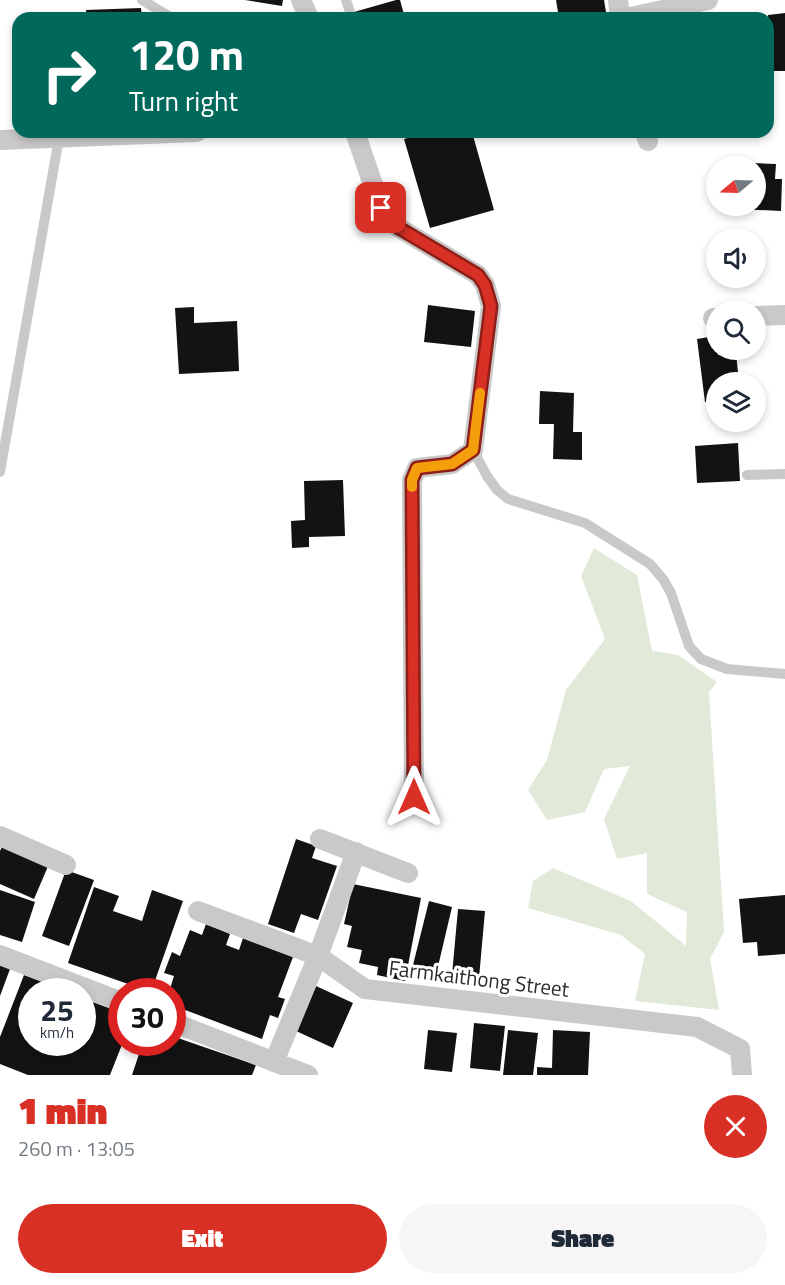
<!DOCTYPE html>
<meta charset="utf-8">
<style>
body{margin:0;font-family:"Titillium Web",sans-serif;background:#f6f6f7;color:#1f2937;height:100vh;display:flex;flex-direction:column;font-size:22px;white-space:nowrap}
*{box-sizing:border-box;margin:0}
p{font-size:20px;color:#747a83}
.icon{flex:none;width:33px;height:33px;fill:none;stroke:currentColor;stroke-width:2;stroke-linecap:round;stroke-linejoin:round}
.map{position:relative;height:1075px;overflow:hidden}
.details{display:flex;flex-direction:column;background:#fff;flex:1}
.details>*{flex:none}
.hud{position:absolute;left:12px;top:12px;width:762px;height:126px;border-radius:18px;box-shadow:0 3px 9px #0003;background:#00695c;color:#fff;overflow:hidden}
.needle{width:39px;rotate:251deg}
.fabs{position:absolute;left:706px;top:156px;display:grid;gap:12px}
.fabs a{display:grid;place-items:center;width:60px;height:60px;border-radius:50%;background:#fff;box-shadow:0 3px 9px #0003;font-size:30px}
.speed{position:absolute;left:18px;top:978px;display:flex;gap:12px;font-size:30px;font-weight:700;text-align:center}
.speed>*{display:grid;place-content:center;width:78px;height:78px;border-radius:50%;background:#fff;box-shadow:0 3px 9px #0003;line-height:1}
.speed small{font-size:15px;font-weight:400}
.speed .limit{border:9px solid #d22;background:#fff;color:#111}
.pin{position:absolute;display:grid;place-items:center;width:51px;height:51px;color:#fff;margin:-26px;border-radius:12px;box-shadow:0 3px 9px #0006}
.me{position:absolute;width:66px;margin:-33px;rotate:0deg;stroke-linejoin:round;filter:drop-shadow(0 0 4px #0008)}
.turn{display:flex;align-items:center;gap:21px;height:126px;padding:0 18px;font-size:27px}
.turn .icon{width:78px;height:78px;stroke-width:2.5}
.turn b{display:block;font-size:42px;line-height:51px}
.round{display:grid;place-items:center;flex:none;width:63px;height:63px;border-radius:32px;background:#f6f6f7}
.headline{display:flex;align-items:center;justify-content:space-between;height:102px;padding:0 18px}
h1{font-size:36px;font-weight:800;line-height:45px;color:#d93025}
.action{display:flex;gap:12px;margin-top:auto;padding:12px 18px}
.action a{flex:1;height:69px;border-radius:36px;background:#d93025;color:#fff;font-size:24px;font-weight:800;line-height:69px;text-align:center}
.action a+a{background:#f6f6f7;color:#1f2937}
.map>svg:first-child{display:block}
.green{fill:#e1ead8}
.building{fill:#131313}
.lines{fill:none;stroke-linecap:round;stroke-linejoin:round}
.lane{stroke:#c9c9c9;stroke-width:10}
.street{stroke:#c9c9c9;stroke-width:20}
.route-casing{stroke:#8d1f18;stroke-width:15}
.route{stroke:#d93025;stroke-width:10}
.slow{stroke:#f59e0b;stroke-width:10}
.labels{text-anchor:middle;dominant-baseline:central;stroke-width:6;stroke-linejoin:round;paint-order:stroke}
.street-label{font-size:21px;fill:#2c2c2c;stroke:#fff}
</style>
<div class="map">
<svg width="785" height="1075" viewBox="0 0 785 1075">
<rect width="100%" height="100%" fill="#fff"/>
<path class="green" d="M594,548l43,27 15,76 26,4 39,27 -8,10 15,240 -14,27 9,51 -84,-9 10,-47 -24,-19 -93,-27 5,-27 20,-13 78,33 55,45 1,-34 -40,-18v-41l-30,6 -13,-40 26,-53 -26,3 -19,43 -38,8 -19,-30 19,-30 19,-70 39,-51 -24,-63z"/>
<path class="building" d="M245,0h38l-1,6z
M396,0h4l5,18h-49l-2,-6z
M556,0h48l3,18h-48z
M141,8l1,10h-55l-1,-8z
M785,13v58h-13l-4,-56z
M429,132h43l22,78 -64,18 -26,-89z
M753,163l23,1 -1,15h7l-1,32 -43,-2v-3h18v-40h-3z
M428,305l47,6 -4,36 -47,-5z
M194,307v16l43,-2 2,50 -60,3 -4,-66z
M715,336l3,19 18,-2 3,29h-22v18l-12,2 -8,-63z
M540,391l34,2 -1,39h9v28l-29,-1 1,-35h-15z
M738,443l2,38 -43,2 -2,-37z
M343,480l2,56 -36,1v10l-17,1 -1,-27 14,-1 -1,-39z
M296,839l20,7 -4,12 25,8 -19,54 -17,-6 -7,19 -26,-9z
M3,844l46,20 -15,35 -34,-15v-33z
M66,870l28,10 -25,66 -27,-10z
M353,884l68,14 -16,83 -28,-6 1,-8 -19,-4 3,-13 -15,-3 5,-21 -8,-2z
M94,887l25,9 -6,15 29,10 10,-31 31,11 -32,91 -83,-29z
M0,890l35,12 -13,40 -22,-7z
M785,895v59l-27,2 -1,-14 -14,1 -4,-44z
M429,901l23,6 -16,68 -24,-6z
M458,909l27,2 -6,67 -27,-3z
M206,924l24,10 -4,11 13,5 4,-12 50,19 -15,40 7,2 -7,19 -8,-3 -8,24 -90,-34v-13h-3l5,-16 -10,-3 8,-21 8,4 10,-26 12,5z
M0,965l10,4 -10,27z
M24,975l43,16 -35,1v50h50v-44l40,15 -9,23 9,4 1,2 -13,33h-82l-28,-11v-27z
M316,986l37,17 -20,45 -37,-17z
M474,1023l31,3 -5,45 -30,-3z
M428,1030l29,3 -5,39 -28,-3z
M508,1030l30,3 -5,42h-30z
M553,1030l37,2 -2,43h-51v-8l15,1z
M172,1036l84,29 -4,10h-120l11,-33h29z"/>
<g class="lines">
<path class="lane" d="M142,0l30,18
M346,0l6,18
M473,450l14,26 10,14 11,9 77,24 65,41 13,15 8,14 18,53 12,13 26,10 58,5
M0,472l59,-334
M747,475l38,-1"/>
<path class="street" d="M301,0l8,18
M618,0l2,18
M626,18l82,-18
M355,132l26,76 18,20 79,47 7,10 6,21 -18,144 -21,14 -35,4 -5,12 2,317
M645,132l3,9
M0,140l197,-8
M756,316l29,-1
M713,318h4
M0,836l66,29
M320,839l88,34
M198,911l120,45 47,33 332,38 43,22 2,26
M0,955l122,47
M172,1022l136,53
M274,1062l44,-106 38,-104"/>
</g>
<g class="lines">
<g class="route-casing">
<path id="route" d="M381,208l18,20 79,47 7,10 6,21 -18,144 -21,14 -35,4 -5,12 2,317"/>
</g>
<use href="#route" class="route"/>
<path class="slow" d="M412,487v-7l5,-12 35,-4 21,-14 7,-57"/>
</g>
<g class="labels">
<g class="street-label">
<text transform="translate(479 978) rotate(7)">Farmkaithong Street</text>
</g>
</g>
</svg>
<div class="fabs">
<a><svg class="needle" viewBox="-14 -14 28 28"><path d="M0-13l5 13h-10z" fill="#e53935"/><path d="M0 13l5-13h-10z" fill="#747a83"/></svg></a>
<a><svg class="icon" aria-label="sound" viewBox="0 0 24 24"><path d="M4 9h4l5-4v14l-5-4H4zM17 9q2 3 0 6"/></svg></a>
<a><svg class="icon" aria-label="search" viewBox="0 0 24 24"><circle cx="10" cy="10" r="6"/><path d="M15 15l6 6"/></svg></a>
<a><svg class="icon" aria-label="layers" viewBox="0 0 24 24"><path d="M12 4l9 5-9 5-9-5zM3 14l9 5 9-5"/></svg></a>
</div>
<div class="speed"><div>25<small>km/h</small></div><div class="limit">30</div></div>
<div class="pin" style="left:381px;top:208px;background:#d93025"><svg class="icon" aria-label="arrive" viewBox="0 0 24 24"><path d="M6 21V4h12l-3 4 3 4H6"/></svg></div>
<svg class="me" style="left:414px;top:797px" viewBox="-20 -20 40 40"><path d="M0-17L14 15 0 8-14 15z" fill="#d93025" stroke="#fff" stroke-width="4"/></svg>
<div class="hud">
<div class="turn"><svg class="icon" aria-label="right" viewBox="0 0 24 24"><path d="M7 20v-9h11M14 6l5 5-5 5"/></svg><div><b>120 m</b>Turn right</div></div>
</div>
</div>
<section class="details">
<div class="headline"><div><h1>1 min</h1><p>260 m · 13:05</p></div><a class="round" style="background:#d93025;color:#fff"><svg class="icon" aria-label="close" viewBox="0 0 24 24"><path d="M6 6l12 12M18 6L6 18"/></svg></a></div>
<div class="action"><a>Exit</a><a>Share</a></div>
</section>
